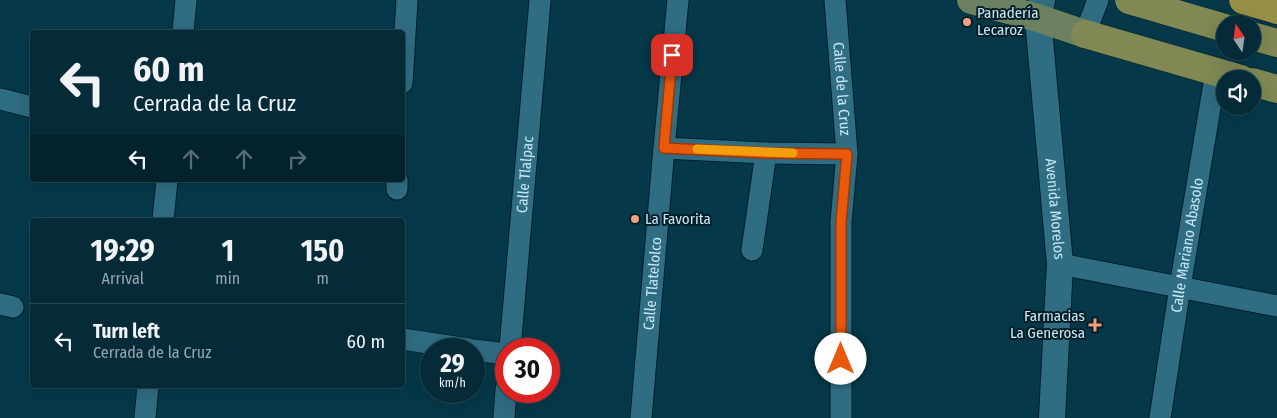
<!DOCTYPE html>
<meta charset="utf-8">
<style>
body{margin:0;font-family:"Fira Sans Condensed",sans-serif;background:#123742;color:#f1f3f6;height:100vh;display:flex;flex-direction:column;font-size:19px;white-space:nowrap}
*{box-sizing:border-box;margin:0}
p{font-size:16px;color:#97a7ad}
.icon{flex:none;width:28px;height:28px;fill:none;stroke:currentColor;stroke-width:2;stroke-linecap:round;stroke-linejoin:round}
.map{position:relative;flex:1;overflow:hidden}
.details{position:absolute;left:30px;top:218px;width:375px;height:170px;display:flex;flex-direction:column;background:#042b37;border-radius:5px;box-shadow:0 5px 20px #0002,0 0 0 1px #254752}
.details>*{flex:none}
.guide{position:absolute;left:30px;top:30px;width:375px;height:152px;border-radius:5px;box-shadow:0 5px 20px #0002,0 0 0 1px #254752;background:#042b37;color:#f1f3f6;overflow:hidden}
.needle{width:32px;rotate:347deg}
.buttons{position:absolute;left:1216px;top:15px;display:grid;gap:10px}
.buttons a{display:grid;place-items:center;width:45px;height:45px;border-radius:50%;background:#042b37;box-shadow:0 5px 20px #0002,0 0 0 1px #254752;font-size:25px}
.speed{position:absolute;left:420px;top:338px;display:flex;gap:10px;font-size:25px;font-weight:700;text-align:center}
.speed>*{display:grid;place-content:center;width:65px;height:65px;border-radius:50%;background:#042b37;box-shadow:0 5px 20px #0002,0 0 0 1px #254752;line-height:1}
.speed small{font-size:12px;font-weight:400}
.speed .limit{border:8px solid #d22;background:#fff;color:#111}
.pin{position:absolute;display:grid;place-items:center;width:42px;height:42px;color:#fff;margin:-21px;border-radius:10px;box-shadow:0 2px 8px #0006}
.me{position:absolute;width:55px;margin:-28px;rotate:0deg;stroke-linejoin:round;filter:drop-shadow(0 0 4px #0008)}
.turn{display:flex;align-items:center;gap:18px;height:105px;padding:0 20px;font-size:22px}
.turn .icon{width:65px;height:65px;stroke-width:2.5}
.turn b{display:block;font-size:35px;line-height:42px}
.lanes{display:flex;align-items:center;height:48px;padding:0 20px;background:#0003;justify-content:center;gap:25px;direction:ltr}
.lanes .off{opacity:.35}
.eta{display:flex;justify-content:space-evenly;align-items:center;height:85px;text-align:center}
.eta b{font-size:30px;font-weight:700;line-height:35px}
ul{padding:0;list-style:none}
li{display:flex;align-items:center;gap:15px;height:75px;padding:0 20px;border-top:1px solid #254752}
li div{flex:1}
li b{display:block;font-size:19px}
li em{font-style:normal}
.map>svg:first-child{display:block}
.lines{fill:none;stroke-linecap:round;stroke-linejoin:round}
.minor-casing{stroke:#001f2a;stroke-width:23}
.tertiary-casing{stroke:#001f2a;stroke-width:28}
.primary-casing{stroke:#001f2a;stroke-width:29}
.trunk-casing{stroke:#001f2a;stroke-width:29}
.motorway-casing{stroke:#001f2a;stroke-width:29}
.minor{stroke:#2f6d83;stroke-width:21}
.tertiary{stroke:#2f6d83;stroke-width:26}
.primary{stroke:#6c8160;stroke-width:28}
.trunk{stroke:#808854;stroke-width:28}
.motorway{stroke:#958f48;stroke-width:28}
.route-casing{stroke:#983908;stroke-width:12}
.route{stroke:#ea580c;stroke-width:9}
.slow{stroke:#f59e0b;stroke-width:9}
.poi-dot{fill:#f2a17e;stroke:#041e27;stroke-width:2}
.labels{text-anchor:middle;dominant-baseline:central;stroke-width:4;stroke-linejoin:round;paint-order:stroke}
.poi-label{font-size:15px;fill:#c9e8f4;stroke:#041e27;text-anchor:start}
.street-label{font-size:15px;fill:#c9e8f4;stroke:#041e27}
</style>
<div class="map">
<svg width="1277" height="418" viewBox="0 0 1277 418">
<rect width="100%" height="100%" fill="#053949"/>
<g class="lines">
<g class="minor-casing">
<g id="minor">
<path id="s1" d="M835,0l12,154 -6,68v196"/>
<path d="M183,32l3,-32"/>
<path d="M1085,34l13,-34"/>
<path d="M402,83l5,-83"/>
<path d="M0,99l32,8"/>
<path d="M664,148l102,5 81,1"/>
<path d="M397,189v-9"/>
<path d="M163,220l4,-40"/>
<path d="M752,250l14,-97"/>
<path d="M1060,264l217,42"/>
<path d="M0,304l13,3"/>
<path d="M402,339l66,10"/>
<path id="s2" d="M510,349l30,-349"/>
<path d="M474,350l32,4"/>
<path d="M145,418l3,-33"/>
<path d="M504,418l2,-29"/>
<path id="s3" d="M641,418l23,-270 14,-148"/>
<path id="s4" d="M1160,418l20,-131 36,-215"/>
</g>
</g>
<g class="tertiary-casing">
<g id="tertiary">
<path id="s5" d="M1042,0l-4,18 22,246 -8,154"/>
</g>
</g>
<g class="primary-casing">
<path id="primary" d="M971,0l67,18 47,16"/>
</g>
<g class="trunk-casing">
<path id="trunk" d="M1129,0l96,28
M1085,34l156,45
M1252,36l25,7
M1252,82l25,7"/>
</g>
<g class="motorway-casing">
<path id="motorway" d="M1243,0l34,10"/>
</g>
<use href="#minor" class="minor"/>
<use href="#tertiary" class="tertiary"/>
<use href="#primary" class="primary"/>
<use href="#trunk" class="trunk"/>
<use href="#motorway" class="motorway"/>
</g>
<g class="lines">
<g class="route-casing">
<path id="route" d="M672,55l-8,93 102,5 81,1 -6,68v137"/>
</g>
<use href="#route" class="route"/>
<path class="slow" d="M697,149l96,4"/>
</g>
<g class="poi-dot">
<circle cx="967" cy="22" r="5"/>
<circle cx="635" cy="219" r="5"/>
<path d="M1092.5 317.5h5v5h5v5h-5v5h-5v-5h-5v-5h5z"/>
</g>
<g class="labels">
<g class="poi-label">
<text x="977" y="13">Panadería<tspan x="977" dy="17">Lecaroz</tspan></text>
<text x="645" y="219">La Favorita</text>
<text x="1085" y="316" text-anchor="end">Farmacias<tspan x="1085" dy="17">La Generosa</tspan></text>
</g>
<g class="street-label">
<text stroke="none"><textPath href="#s1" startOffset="89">Calle de la Cruz</textPath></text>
<text stroke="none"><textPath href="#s2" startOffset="175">Calle Tlalpac</textPath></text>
<text stroke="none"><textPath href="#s5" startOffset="210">Avenida Morelos</textPath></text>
<text stroke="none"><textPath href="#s4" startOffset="175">Calle Mariano Abasolo</textPath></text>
<text stroke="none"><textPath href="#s3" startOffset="135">Calle Tlatelolco</textPath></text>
</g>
</g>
</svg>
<div class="buttons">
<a><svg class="needle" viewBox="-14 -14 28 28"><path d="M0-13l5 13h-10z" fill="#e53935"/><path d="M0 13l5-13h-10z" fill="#97a7ad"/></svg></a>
<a><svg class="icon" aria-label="sound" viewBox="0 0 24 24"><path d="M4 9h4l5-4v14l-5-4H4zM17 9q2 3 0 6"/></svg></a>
</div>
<div class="speed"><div>29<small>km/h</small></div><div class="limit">30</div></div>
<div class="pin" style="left:672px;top:55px;background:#d93025"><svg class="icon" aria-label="arrive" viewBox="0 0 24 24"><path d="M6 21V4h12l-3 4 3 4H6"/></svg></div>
<svg class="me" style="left:841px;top:359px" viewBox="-20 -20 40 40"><circle r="19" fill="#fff"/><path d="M0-13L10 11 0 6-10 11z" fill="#ea580c"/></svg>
<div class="guide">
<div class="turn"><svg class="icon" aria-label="left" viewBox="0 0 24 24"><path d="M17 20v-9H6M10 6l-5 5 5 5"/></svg><div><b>60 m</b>Cerrada de la Cruz</div></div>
<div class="lanes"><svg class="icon" aria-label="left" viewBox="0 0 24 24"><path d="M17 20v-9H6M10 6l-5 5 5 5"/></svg><svg class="icon off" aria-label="ahead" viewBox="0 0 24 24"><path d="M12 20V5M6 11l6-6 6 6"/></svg><svg class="icon off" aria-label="ahead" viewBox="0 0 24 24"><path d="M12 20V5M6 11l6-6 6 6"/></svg><svg class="icon off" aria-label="right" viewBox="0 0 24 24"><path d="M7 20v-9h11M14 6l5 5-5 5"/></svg></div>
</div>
<section class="details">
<div class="eta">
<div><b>19:29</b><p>Arrival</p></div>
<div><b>1</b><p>min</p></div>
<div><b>150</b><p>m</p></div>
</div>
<ul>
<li><svg class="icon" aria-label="left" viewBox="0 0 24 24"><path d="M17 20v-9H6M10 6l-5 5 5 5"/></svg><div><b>Turn left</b><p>Cerrada de la Cruz</p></div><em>60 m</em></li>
</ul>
</section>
</div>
